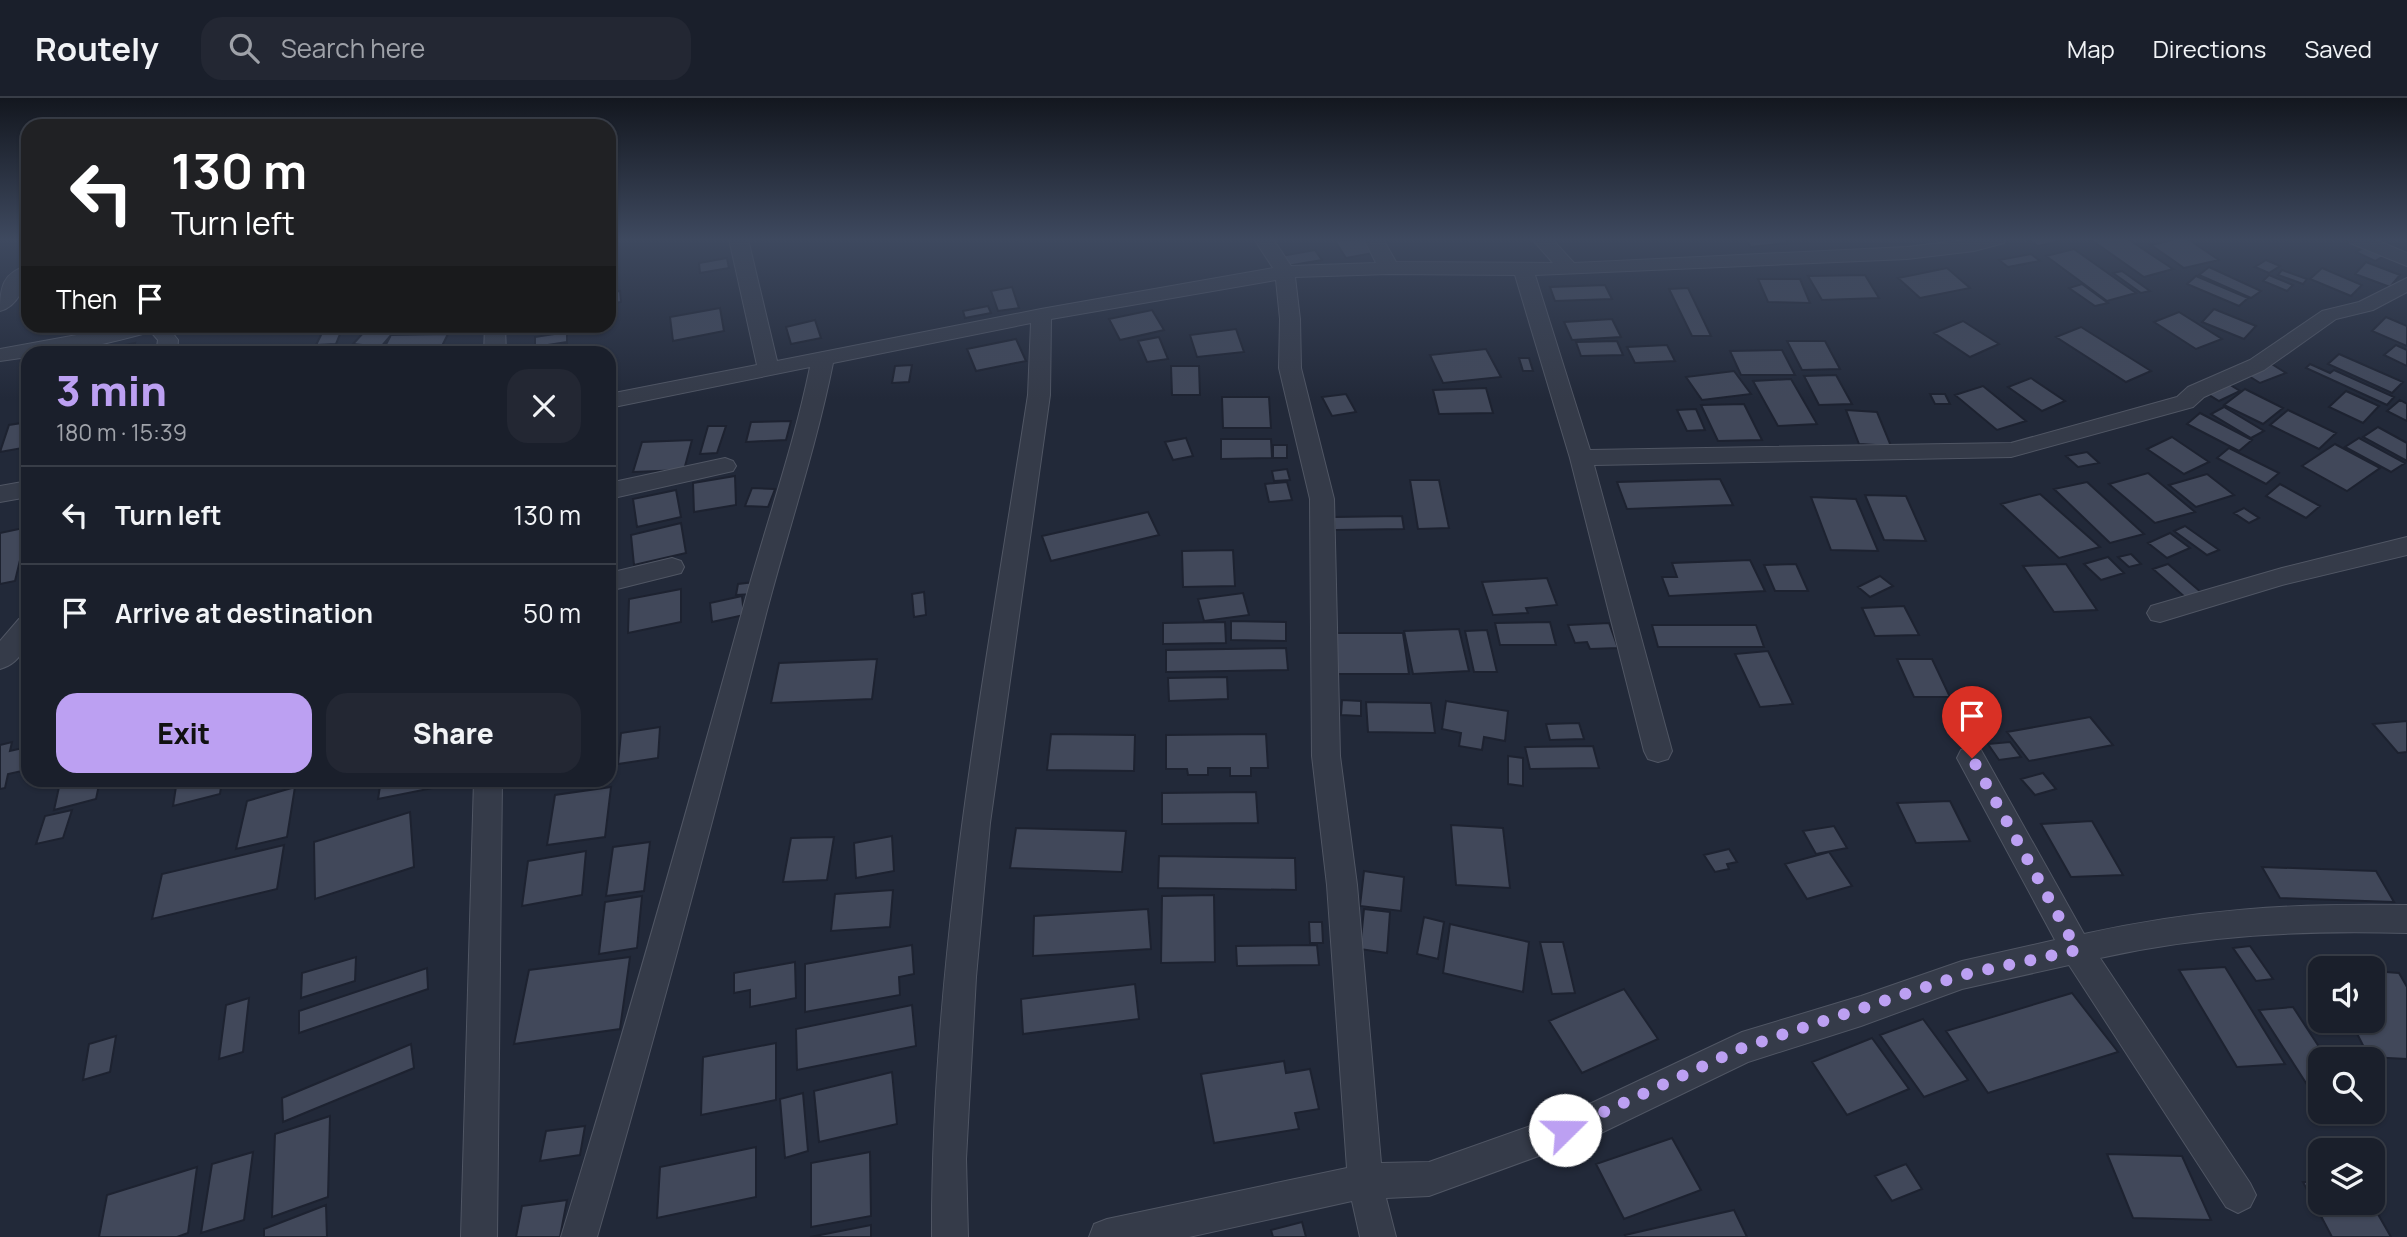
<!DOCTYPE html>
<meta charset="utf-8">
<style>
body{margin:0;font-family:Manrope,sans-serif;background:#232733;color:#f1f3f6;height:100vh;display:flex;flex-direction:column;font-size:26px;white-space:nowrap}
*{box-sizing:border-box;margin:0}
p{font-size:23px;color:#9fa2a9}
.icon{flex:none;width:38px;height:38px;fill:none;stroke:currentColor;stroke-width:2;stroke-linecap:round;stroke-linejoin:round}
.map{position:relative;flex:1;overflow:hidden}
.drawer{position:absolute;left:21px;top:248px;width:595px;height:441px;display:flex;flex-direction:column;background:#1a1f2b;border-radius:21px;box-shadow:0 2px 5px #0004,0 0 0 2px #383d47}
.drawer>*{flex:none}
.banner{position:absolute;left:21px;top:21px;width:595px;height:214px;border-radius:21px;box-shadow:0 2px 5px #0004,0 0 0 2px #383d47;background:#202124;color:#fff;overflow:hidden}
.fabs{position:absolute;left:2308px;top:858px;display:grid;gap:14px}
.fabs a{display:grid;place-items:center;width:77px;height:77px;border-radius:14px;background:#1a1f2b;box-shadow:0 2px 5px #0004,0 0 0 2px #383d47;font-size:35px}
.pin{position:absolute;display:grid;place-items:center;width:60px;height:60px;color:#fff;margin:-72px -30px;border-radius:50% 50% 50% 0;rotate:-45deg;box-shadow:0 0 7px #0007}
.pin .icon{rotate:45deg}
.me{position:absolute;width:77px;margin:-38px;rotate:68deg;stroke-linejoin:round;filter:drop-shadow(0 0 5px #0008)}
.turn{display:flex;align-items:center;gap:24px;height:147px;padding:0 35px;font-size:32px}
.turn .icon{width:91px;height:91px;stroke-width:2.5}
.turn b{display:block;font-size:49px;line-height:60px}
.then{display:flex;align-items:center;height:66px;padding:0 35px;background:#0003;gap:14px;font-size:26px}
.round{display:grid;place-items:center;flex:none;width:74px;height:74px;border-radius:21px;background:#232733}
.headline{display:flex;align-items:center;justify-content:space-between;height:119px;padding:0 35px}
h1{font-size:42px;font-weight:800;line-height:52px;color:#bca0f2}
.primary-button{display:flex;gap:14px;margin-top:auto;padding:14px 35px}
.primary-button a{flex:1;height:80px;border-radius:21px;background:#bca0f2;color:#111;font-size:28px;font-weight:800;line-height:80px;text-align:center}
.primary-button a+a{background:#232733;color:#f1f3f6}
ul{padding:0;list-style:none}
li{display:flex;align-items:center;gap:21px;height:98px;padding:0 35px;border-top:2px solid #383d47}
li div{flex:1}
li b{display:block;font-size:26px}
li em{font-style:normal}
header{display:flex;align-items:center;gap:42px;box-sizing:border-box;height:98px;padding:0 35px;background:#1a1f2b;border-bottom:2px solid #383d47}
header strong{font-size:33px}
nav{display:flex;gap:38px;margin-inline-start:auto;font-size:24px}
.search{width:490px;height:63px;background:#232733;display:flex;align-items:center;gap:18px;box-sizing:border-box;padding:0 24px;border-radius:21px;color:#9fa2a9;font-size:26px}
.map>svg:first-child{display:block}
.building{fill:#41485a;stroke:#1d2230;stroke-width:2}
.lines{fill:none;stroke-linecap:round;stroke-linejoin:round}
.street-casing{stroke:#505664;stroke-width:2}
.street{fill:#353b49;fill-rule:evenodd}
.route{stroke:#bca0f2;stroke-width:12;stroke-dasharray:0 21.6}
</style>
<header>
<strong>Routely</strong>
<div class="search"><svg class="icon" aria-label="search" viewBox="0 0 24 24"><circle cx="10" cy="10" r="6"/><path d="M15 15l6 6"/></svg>Search here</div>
<nav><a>Map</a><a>Directions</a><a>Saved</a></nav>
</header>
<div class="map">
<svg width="2407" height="1139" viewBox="0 0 2407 1139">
<rect width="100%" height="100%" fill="#222939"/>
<path class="building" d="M1364,141l9,14 -27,5 -11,-17z
M1745,141h40l3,4 -37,4z
M2031,141h32l1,1 -26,6 -10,-6z
M2090,141h38l45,30 -29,8z
M2176,141h12l31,21 -35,8 -33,-23z
M2365,149l19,9 -9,5 -19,-9z
M2074,151l62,44 -29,8 -61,-45z
M1315,152l7,10 -35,6 -6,-10z
M2031,156l9,7 -32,6 -9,-7z
M727,160l2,10 -29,5 -1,-10z
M2266,162l14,6 -11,7 -14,-6z
M2366,164l34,13 -10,12 -35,-13z
M2209,169l52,24 -10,7 -52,-23z
M1947,170l23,20 -50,10 -22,-20z
M2322,170l40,17 -11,11 -41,-17z
M2282,172l25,9 -4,5 -25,-9z
M2122,173l28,20 -9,2 -28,-20z
M1865,177l14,23 -57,2 -14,-24z
M2269,177l24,10 -6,6 -24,-10z
M2196,178l52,22 -9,8 -52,-22z
M1758,181h42l10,24 -42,-1z
M2082,186l26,19 -13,3 -26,-18z
M1605,187l7,14 -57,2 -5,-14z
M1012,189l7,21 -21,3 -7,-20z
M1688,190l23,48h-19l-23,-47z
M620,193l1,11 -12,2v-11z
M988,208l3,7 -26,5 -2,-7z
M720,210l4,23 -51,10 -3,-24z
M2214,211l42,17 -12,13 -42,-17z
M1152,212l12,20 -44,10 -11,-21z
M2179,214l43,27 -26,10 -42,-27z
M2386,219l21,9v20l-35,-15z
M1612,221l9,18 -49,3 -8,-18z
M815,222l6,18 -30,6 -5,-17z
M1963,223l36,23 -29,13 -36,-24z
M343,229l-7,17 -20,1 8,-16z
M2081,229l70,44 -25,11 -70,-45z
M1236,231l8,23 -47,5 -7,-22z
M364,234l28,2 -11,13 -28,-3z
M567,234v10l-32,5v-10z
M448,236l-7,14 -58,2 8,-15z
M1159,239l9,22 -21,3 -9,-21z
M1016,241l10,22 -50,10 -9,-22z
M1617,243l6,14 -42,1 -5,-14z
M1787,243h38l15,28 -38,1z
M135,245l-3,11h-40l1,-3z
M567,245v11h-33v-6z
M1667,247l8,16 -40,2 -8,-16z
M2396,247l11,5v16l-23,-11z
M1486,251l15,28 -58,6 -13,-28z
M1782,252l13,25h-54l-11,-24z
M2339,256l64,28 -11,11 -64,-29z
M1519,260h10l4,13h-10z
M2270,265l16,10 -26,10 -16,-10z
M2310,266l20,9 4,-3 60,27 -7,8 -81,-37z
M912,267l-3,17 -17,1 3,-17z
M1171,268h28l1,29h-28z
M1734,273l17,23 -49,6 -16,-23z
M1836,277l16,29 -33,1 -15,-29z
M2031,280l34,23 -23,10 -34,-24z
M1791,281l26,45 -39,2 -25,-45z
M2227,285l13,8 -21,10 -13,-8z
M1983,288l43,35 -29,9 -42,-35z
M1486,290l7,25 -54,1 -6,-24z
M2245,291l38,19 -20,16 -39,-19z
M2346,293l33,15 -16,17 -34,-16z
M1346,296l10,18 -24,4 -10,-19z
M1930,296h15l5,10h-15z
M1222,299h47l2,31h-48z
M2400,302l7,4v17l-20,-10z
M1744,306l18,36 -44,1 -17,-36z
M2224,309l40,24 -13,7 -40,-24z
M1696,311l9,21 -18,1 -10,-21z
M1846,312l31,2 14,34 -32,-2z
M2288,312l48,23 -17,16 -49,-24z
M2200,315l52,27 -13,11 -52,-27z
M791,323l-5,19 -40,2 5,-20z
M28,324v25l-28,5 9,-27z
M708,328h18l-9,27 -17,1z
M2378,329l29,16v18l-44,-24z
M2172,339l37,25 -25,12 -37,-25z
M1186,340l7,18 -20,4 -8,-18z
M2359,340l46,25 -14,9 -46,-25z
M1221,341h50l1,19 -51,1z
M692,342l-8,30 -51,2 9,-30z
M2335,346l45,24 -33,23 -45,-25z
M1273,347h14v13h-14z
M2229,350l50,25 -13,11 -49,-26z
M2087,354l12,11 -21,4 -12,-11z
M1287,371l3,11 -16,1 -2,-10z
M2148,375l47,39 -40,11 -46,-39z
M2207,376l27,21 -38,12 -27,-22z
M735,378l1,29 -42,7 -1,-29z
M1720,381l13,26 -106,4 -10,-27z
M1410,382h29l10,48 -31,1z
M1287,384l5,18 -23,2 -4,-18z
M2087,384l57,52 -34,9 -56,-54z
M2280,386l40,22 -14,12 -40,-22z
M752,390l23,1 -7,18 -23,-1z
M676,392l5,27 -44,10 -4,-28z
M2040,396l60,53 -41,11 -58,-54z
M1865,397l41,1 20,45 -42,-1z
M1811,399l45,2 22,52 -47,-1z
M2244,410l15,10 -10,5 -15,-10z
M1148,414l11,23 -108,26 -9,-25z
M1402,418l2,13 -69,1 -1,-13z
M681,425l5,30 -52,12 -3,-30z
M2185,428l34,24 -12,5 -33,-24z
M28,429l-13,54 -15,3v-51z
M2170,435l20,15 -23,10 -19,-15z
M1233,452l2,36 -52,1 -1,-36z
M2131,456l10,10 -12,3 -11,-10z
M2108,459l16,16 -23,7 -17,-16z
M1750,462l15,31 -96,5 -7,-19h15l-5,-14z
M1796,466l12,27h-33l-11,-26z
M2066,466l31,46 -43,2 -31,-46z
M2168,466l34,29 -16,5 -33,-29z
M1880,478l13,10 -23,11 -12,-10z
M1547,480l10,27 -31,3 2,5 -35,2 -11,-33z
M755,484l-1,12 -18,1 2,-11z
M681,491v33l-53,11 1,-34z
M924,494l2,23 -12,2 -2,-23z
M1243,495l6,22 -45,6 -6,-22z
M742,498l2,19 -32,7 -2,-19z
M1904,508l15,29 -44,1 -13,-28z
M615,513v23l-6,1v-23z
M1231,523l55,1v19l-55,-1z
M1225,524l1,21 -63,1v-21z
M1550,524l6,23h-56l-5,-22z
M1609,525l9,25 -28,1 -3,-7 -12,1 -7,-18z
M1652,527h104l8,22h-106z
M1459,531l10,42 -56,3 -9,-43z
M1487,532l10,42h-23l-9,-41z
M1332,535h71l6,41h-73z
M1286,550l2,22 -122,2v-22z
M1768,553l25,53 -33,3 -25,-53z
M877,561l-5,40 -101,4 8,-40z
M1897,561h35l18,38h-36z
M1227,579l1,22 -59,2 -1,-23z
M1342,602l19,1v15l-20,-1z
M1446,603l62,10 -3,30 -21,-4 -2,13 -23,-4 2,-13 -19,-4z
M1366,604l65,1 4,30 -67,-1z
M2090,619l23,28 -84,16 -22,-29z
M2407,623v31l-9,1 -25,-29z
M1579,625l5,16 -34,1 -4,-16z
M660,629l-2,31 -40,6 3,-31z
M1051,636l84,1 -1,36 -87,-1z
M1266,636l2,34h-17v8h-21v-8h-22v7h-20l-1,-6h-21v-34z
M12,644l-2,9 17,-4 -5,24 -14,3 -3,14 -5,1v-44z
M2010,644l11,15 -22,3 -11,-16z
M1593,648l6,22 -69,1 -5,-22z
M1508,658l15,2v28l-15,-2z
M2043,675l13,16 -21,6 -14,-16z
M86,682h14l-4,19 -42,11 5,-23z
M177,682h45l-2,14 -47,12z
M381,682h73l-1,4 -75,15z
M295,689l-8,50 -51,12 11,-48z
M611,689l-6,50 -58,8 8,-50z
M1256,694l2,31 -96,1v-31z
M1950,703l20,40 -54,2 -19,-40z
M72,712l-9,28 -27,6 9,-28z
M410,714l4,55 -99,32 -1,-57z
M2092,723l31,54 -52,2 -30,-53z
M1451,727l52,3 7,60 -54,-3z
M1834,728l13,22 -31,6 -13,-23z
M1016,730l110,3 -4,41 -112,-4z
M892,738l2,35 -38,7 -2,-35z
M834,739l-7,43 -44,2 8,-44z
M650,744l-6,49 -38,5 7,-49z
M284,747l-7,44 -125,30 10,-45z
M1729,751l8,13 -10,2 2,5 -14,3 -11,-17z
M586,753l-4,44 -60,11 6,-45z
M1829,754l23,34 -45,13 -22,-35z
M1159,758l136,2 1,32 -138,-2z
M2262,769l114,4 18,31 -114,-4z
M1364,773l40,6 -3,34 -41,-5z
M893,792l-3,37 -59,4 4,-37z
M1214,797l1,67 -54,1 1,-67z
M642,798l-5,52 -38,6 6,-52z
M1148,811l3,40 -118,7 1,-40z
M1364,811l26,3 -3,41 -27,-4z
M1424,819l20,5 -6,37 -21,-5z
M1309,824h13l1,21h-13z
M1450,826l79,18 -6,50 -80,-19z
M1540,844h23l12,51 -23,1z
M912,847l2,29 -15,3 1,18 -95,17v-48z
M1317,847l2,20 -82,1 -1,-20z
M2250,848l23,33 -17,2 -23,-33z
M356,859l-1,24 -54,17 1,-25z
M630,859l-10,72 -106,15 15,-74z
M795,864l1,36 -46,9v-17l-16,3v-20z
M2225,869l60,97 -48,3 -58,-97z
M427,870l1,21 -129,44v-22z
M2373,873l26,2 8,14v72l-38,-2 -19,-37h23z
M1135,886l4,35 -116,15 -2,-35z
M1624,891l34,50 -76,34 -33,-52z
M2072,895l46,59 -130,41 -42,-62z
M249,900l-6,54 -24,7 7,-54z
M912,907l4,41 -119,24 -1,-41z
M2293,909l34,52h-7v37l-5,1 -56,-87z
M1923,921l45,61 -44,17 -44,-62z
M116,938l-6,36 -27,8 6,-36z
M1872,940l37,51 -62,26 -35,-53z
M776,945v57l-75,15 2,-58z
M411,946l3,24 -131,54 -1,-24z
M1284,963l2,12 24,-4 9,40 -24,4 4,16 -85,14 -13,-69z
M892,974l5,52 -78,18 -5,-51z
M803,995l5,58 -23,7 -5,-59z
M330,1018l-2,81 -56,20 3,-83z
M585,1028l-5,29 -40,6 6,-30z
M1672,1040l29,52 -77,29 -28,-55z
M756,1049v50l-99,21 3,-51z
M253,1054l-9,68 -43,13 11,-69z
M870,1054l1,64 -60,11v-64z
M2107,1056l75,2 29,64 -78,-2z
M1906,1066l16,25 -30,12 -17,-25z
M197,1069l-9,66 -11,4h-78l8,-42z
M2303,1084h17v20h51l20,35h-59z
M567,1102l-7,37h-44l6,-31z
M326,1107l1,32h-63v-8z
M1734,1112l13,27h-121l-1,-2z
M1302,1124l4,15h-33l-2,-7z
M871,1127v12h-61z"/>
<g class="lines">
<g class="street-casing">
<path id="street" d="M729,141h19l29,122 264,-52 232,-41 -19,-29h19l18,27 85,-3 -12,-24h19l13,23 157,1 -21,-24h20l22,24 333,-16 67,-8h32l-2,4 -30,8 -67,8 -372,16 55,175 421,-7 166,-46 11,-10 62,-27 72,-49 37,-9 48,-24v14l-34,18 -37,9 -72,51 -60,27 -11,10 -182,50 -417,8 78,286 -4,8 -10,3 -10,-3 -4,-8 -74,-293 -55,-183 -126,-1 -94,3 5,42 1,49 33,131 6,257 17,129 24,278 48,-1 152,-54 161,-76 119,-36 101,-35 93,-21 -98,-182 4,-8 10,-3 10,3 103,184c112,-25 209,-31 323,-29v28c-104,-3 -205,2 -307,25l150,225 6,12 -6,12 -12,6 -12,-6 -157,-242 -107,24 -101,37 -113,36 -149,72 -170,62 -43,2 10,39h-36l-8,-36 -163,36h-100l5,-13 13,-5 240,-51 -20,-283 -15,-129 -2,-257 -31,-131 1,-49 -4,-39 -225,39 -1,76 -60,428 -14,154 -10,182 2,78h-36c-1,-283 53,-563 96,-842l3,-72 -198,40c-17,85 -45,167 -67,251 -53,208 -109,416 -169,623h-36c64,-207 123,-416 181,-625 22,-82 51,-162 68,-245l-201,41v-14l148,-29z
M2348,141h26l33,14v13l-57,-23z
M28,168c0,16 -10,41 -28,45 0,-24 3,-39 28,-45z
M126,228h41l11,14 -1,14h-21l2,-14 -7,-8c-40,10 -81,22 -123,22v3l-28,4v-12z
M485,228h20l1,28h-22z
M725,360l8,3 3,5 -3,5 -124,28v-16z
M28,383v16l-28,5v-16z
M2407,439v18l-125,30 -122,37 -9,-2 -4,-7 4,-7 131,-38z
M672,460l9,3 3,6 -3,6 -72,18v-18z
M28,518c0,24 -2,45 -28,53v-28l19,-22z
M474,682h28l-5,457h-36z"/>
</g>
<use href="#street" class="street"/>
</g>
<linearGradient id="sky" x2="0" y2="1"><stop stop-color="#13171f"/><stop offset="0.47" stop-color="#3e495f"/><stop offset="1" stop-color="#3e495f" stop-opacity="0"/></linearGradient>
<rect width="2407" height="301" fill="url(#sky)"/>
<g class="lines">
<path class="route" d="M1565,1032l177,-82 220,-73 115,-25 -105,-192"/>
</g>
</svg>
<div class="fabs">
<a><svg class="icon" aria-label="sound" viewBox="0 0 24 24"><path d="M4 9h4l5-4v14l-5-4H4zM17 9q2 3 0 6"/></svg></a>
<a><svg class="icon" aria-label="search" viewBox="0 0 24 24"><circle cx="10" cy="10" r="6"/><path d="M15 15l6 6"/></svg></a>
<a><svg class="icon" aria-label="layers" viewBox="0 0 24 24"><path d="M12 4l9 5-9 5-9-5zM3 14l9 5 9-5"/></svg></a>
</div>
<div class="pin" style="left:1972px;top:660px;background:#d93025"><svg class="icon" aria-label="arrive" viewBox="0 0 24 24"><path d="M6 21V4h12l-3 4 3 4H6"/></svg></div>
<svg class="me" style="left:1565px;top:1032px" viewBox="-20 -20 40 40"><circle r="19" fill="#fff"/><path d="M0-13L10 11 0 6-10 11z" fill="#bca0f2"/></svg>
<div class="banner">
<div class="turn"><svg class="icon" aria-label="left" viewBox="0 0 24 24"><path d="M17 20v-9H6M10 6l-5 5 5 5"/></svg><div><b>130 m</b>Turn left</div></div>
<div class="then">Then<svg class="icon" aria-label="arrive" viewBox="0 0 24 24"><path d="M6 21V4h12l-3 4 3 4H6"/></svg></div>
</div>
<section class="drawer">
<div class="headline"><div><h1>3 min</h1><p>180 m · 15:39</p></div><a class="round"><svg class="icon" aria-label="close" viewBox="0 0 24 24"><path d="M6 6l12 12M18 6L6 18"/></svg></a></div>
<ul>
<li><svg class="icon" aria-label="left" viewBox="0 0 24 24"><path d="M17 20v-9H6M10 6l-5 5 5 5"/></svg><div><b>Turn left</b></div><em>130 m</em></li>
<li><svg class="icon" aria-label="arrive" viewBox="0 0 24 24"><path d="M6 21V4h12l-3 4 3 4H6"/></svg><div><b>Arrive at destination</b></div><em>50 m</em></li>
</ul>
<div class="primary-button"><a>Exit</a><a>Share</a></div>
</section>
</div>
